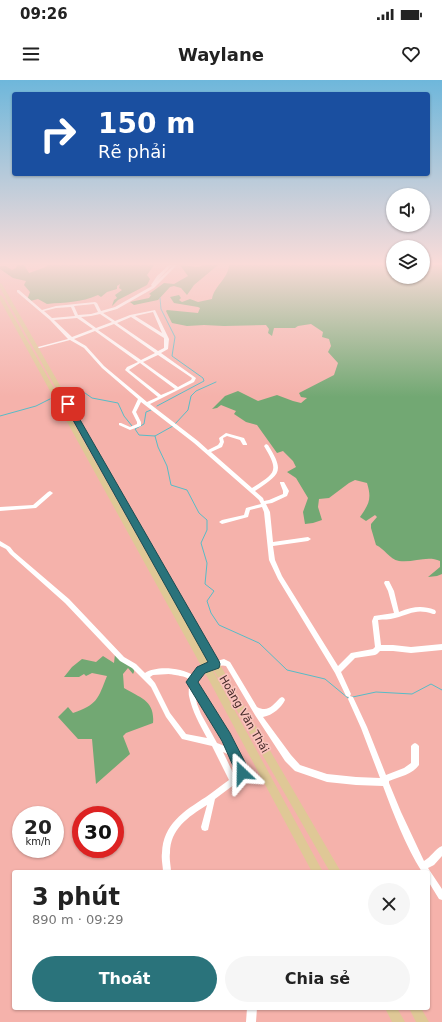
<!DOCTYPE html>
<html lang="vi">
<meta charset="utf-8">
<style>
body{margin:0;font-family:"DejaVu Sans",sans-serif;background:#f6f6f6;color:#222;height:100vh;display:flex;flex-direction:column;font-size:15px;white-space:nowrap}
*{box-sizing:border-box;margin:0}
p{font-size:13px;color:#767676}
.icon{flex:none;width:22px;height:22px;fill:none;stroke:currentColor;stroke-width:2;stroke-linecap:round;stroke-linejoin:round}
.map{position:relative;flex:1;overflow:hidden}
.sheet{position:absolute;left:12px;top:790px;width:418px;height:140px;display:flex;flex-direction:column;background:#fff;border-radius:4px;box-shadow:0 1px 3px #0004}
.sheet>*{flex:none}
.guide{position:absolute;left:12px;top:12px;width:418px;height:84px;border-radius:4px;box-shadow:0 1px 3px #0004;background:#1a4fa0;color:#fff;overflow:hidden}
.tools{position:absolute;left:386px;top:108px;display:grid;gap:8px}
.tools a{display:grid;place-items:center;width:44px;height:44px;border-radius:50%;background:#fff;box-shadow:0 1px 3px #0004;font-size:20px}
.speed{position:absolute;left:12px;top:726px;display:flex;gap:8px;font-size:20px;font-weight:700;text-align:center}
.speed>*{display:grid;place-content:center;width:52px;height:52px;border-radius:50%;background:#fff;box-shadow:0 1px 3px #0004;line-height:1}
.speed small{font-size:10px;font-weight:400}
.speed .limit{border:6px solid #d22;background:#fff;color:#111}
.pin{position:absolute;display:grid;place-items:center;width:34px;height:34px;color:#fff;margin:-17px;border-radius:8px;box-shadow:0 2px 6px #0006}
.me{position:absolute;width:44px;margin:-22px;rotate:337deg;stroke-linejoin:round;filter:drop-shadow(0 0 3px #0008)}
.turn{display:flex;align-items:center;gap:14px;height:84px;padding:0 20px;font-size:18px}
.turn .icon{width:52px;height:52px;stroke-width:2.5}
.turn b{display:block;font-size:28px;line-height:34px}
.round{display:grid;place-items:center;flex:none;width:42px;height:42px;border-radius:21px;background:#f6f6f6}
.overview{display:flex;align-items:center;justify-content:space-between;height:68px;padding:0 20px}
h1{font-size:24px;font-weight:700;line-height:30px}
.primary-button{display:flex;gap:8px;margin-top:auto;padding:8px 20px}
.primary-button a{flex:1;height:46px;border-radius:24px;background:#2a737b;color:#fff;font-size:16px;font-weight:700;line-height:46px;text-align:center}
.primary-button a+a{background:#f6f6f6;color:#222}
.status{display:flex;justify-content:space-between;align-items:center;height:28px;padding:0 20px;background:#fff;direction:ltr}
.status svg{height:11px;fill:currentColor}
header{display:flex;justify-content:space-between;align-items:center;height:52px;padding:0 20px;background:#fff;font-size:18px;font-weight:700}
.map>svg:first-child{display:block}
.forest{fill:#72a873}
.lines{fill:none;stroke-linecap:round;stroke-linejoin:round}
.stream{stroke:#57bcc7;stroke-width:1}
.minor{fill:#fff;fill-rule:evenodd}
.major{fill:#dfc896;fill-rule:evenodd}
.route{fill:#2a737b;stroke:#1b4b50}
.labels{text-anchor:middle;dominant-baseline:central;stroke-width:3.5;stroke-linejoin:round;paint-order:stroke}
.street-label{font-size:11px;fill:#452a28;stroke:#fac3bd}
</style>
<div class="status"><b>09:26</b><svg viewBox="0 0 49 12"><path d="M0 12V9h3v3zM5 12V6h3v6zM10 12V3h3v9zM15 12V0h3v12zM26 1h20v11H26zM47 4h2v5h-2z"/></svg></div>
<header><svg class="icon" aria-label="menu" viewBox="0 0 24 24"><path d="M4 6h16M4 12h16M4 18h16"/></svg>Waylane<svg class="icon" aria-label="heart" viewBox="0 0 24 24"><path d="M12 20l-8-8c-3-5 5-10 8-4 3-6 11-1 8 4z"/></svg></header>
<div class="map">
<svg width="442" height="942" viewBox="0 0 442 942">
<rect width="100%" height="100%" fill="#f5b2ab"/>
<path class="forest" d="M17,185h7l5,8 17,-6 1,-2h107l-7,10 3,4 -3,6 -29,15 -6,6 2,-6 3,-2 -2,-3 7,-5 -3,-2 1,-4 -3,2v3l-10,3 -6,5 -3,-2c-17,8 -33,7 -51,9l-9,-5 -8,2 -3,-1 3,-8 -6,-7 2,-4 -13,-3 -13,-9v-3h6l6,4 4,-2z
M180,185l18,2 5,-2h15l-24,20 -7,10 -6,-7 -7,-2 -4,1 -12,13 -24,5 -4,-3 19,-4 2,-3 -2,-1 15,-11 10,1 14,-8z
M229,185h164v12h30v-12h19v309l-5,2 -9,1 12,-10v-6c-13,-6 -26,2 -41,0 -10,-2 -14,-12 -23,-16l-5,-17v-4l6,-7 -2,-2 -9,6 -6,-4c9,-13 12,-18 7,-34l-12,-3 -6,3 -20,15 -10,1 -1,8 4,13 -9,3 -8,1 -2,-12 5,-14 -12,-20 -9,-6 9,-5 -3,-6 -10,-10 -6,2 -20,-28 -11,-3 -12,-8 2,-3 -15,-6 -4,3 -5,1 13,-13 13,-5 20,10 19,-6 16,6 8,2 6,-5 -6,-1 -2,-4 35,-18 4,-12 -10,-11 3,-6 -2,-7 -7,-2 1,-5 -12,-8 -13,2 -3,2h-21l-2,8 -4,-3 1,-4 -3,-4 -42,1 -20,-1 -17,1 -15,-3 -6,-12 1,-1 31,3 2,-5 -2,-1 -24,-4 -4,-6 9,-2 2,3 -2,2 3,2 8,-3 8,3 14,-3c2,-13 16,-20 17,-34z
M115,574l19,15v3l-1,2 -5,-6 -5,6 1,14c17,10 31,13 29,35l-27,10 -3,3 7,18 -34,30 -4,-45h-14l-20,-22 10,-10 5,6c24,-8 25,-14 34,-37l-15,-3 -6,3 -2,-2 -5,3h-15l8,-10 10,-8 14,3 7,-6 11,7z"/>
<g class="lines">
<path class="stream" d="M68,313h17l7,5 26,5 6,13 8,10
M157,326l47,-25 -1,-3 -31,-22 3,-19 -14,-28 -1,-11
M151,330l-5,2 -2,12 -9,5 4,6 16,1 18,-10
M0,336l36,-10 14,-7
M175,344l13,-14 3,-14 5,-5 20,-9
M155,356l3,11 9,19 4,19 16,5 12,23 8,7v10l-6,13 6,20 -2,21 9,7 -7,10 4,12 8,12 40,18 28,27 38,9 23,19 28,-6 36,2 19,-10 11,6"/>
<path class="minor" d="M169,185h3l-15,16 17,-16h3l-23,23 -37,21 -14,4 12,8 15,-6 25,-5 14,29 -1,10 -7,4 35,25 -2,4 -44,22 48,37 10,9 10,-5 2,-3 -1,-4 7,-5 18,5 3,6v1h-4l-3,-5 -13,-4 -4,2 1,4 -2,5 -11,5 41,36c23,-15 28,-16 12,-42l2,-2 2,1c17,27 12,29 -13,46l8,7 1,3 5,-1 14,-6v-3l-3,-8v-1h4l5,9 -2,5 -15,7 -6,1 4,8 3,30 35,-5 3,2 -3,2 -35,5 2,14 7,16 56,90 13,-13 22,-4 2,-2 -3,-26 2,-5 20,-3 -6,-22 -4,-8 1,-2h4l5,10 5,21c14,-5 22,-7 36,-2l1,2 -1,2h-2c-17,-6 -22,0 -38,4 -6,2 -11,1 -17,2l3,25h12l18,2 31,-3v6l-31,3 -18,-2h-13l-3,3 -2,1 -20,3 -14,14 10,22 -1,2 3,1 14,30 19,48 18,-7 7,-5v-17l2,-2 2,-1 2,1 2,2v19c-6,9 -20,12 -30,16v2l12,29 23,49c7,-4 11,-12 18,-15v10l-8,9 -6,3 14,21v11l-3,-1 -11,-18v-9h-6c-17,-27 -28,-57 -39,-86l-27,-1 -29,-3 -32,-11 -10,-10 -30,-46 -29,-49c-5,-2 -9,2 -13,0l-1,-2 1,-2 11,-3 6,3 27,45c11,6 16,-2 23,-9l2,-1 2,1 1,2c-4,8 -12,15 -22,17l28,38 9,10 27,9 29,3 24,1 -19,-50 -13,-29 1,-2 -3,-1 -11,-23 -57,-94 -9,-19 -5,-48 -2,-5 -12,3 -2,7 -26,7 -3,-2 3,-2 22,-5 2,-7 15,-4 -2,-4 -65,-57 -53,-41 -5,10 5,10v4l-11,4 -11,-5v-2h2l9,4 7,-3v-2l-5,-10 6,-13 -36,-31 -18,-20 -14,-8 -34,9 -2,-1 34,-9 -18,-19 -33,-28v-2h2l23,20 14,-4 39,-4 2,1 4,8 14,-4 37,-21 -1,-1 6,-9zM94,224l4,8 -7,2 -13,1 -4,-9zM71,227l4,9 -23,2 -8,-7 12,-3zM153,232l9,21 -27,-17zM100,234l12,8 -16,6 -15,-11 10,-1zM131,237l33,21v10l-6,3 -41,-28zM77,238l16,11 -21,8 -18,-17zM114,244l41,29 -14,7 -43,-30zM95,251l43,31 -11,5 -2,3 33,27 -11,5 -43,-36 -18,-20 -12,-7zM158,275l34,23 -1,2 -13,7 -35,-25zM140,283l35,26 -14,6 -32,-25z
M50,411l3,2 -1,1 -16,14 -36,3v-4l33,-2 15,-13z
M0,461l10,6 4,5 55,47 55,58 12,7 9,9c12,-8 36,-5 48,2 2,-4 9,-8 13,-10l2,1 1,2 -1,2 -9,7 -3,4 5,12 27,42 19,35 -4,8 -28,21 -7,31 -3,1 -3,-1 -1,-3 6,-22c-19,12 -37,24 -37,48 -1,6 1,13 1,19h-8c0,-6 -2,-13 -1,-19 1,-29 22,-42 44,-56 8,-6 15,-11 23,-17l-17,-34 -30,-7 -16,-22 -15,-30 -19,-19 -12,-7 -55,-58 -55,-49 -4,-5 -6,-3zM169,594c4,1 19,2 20,6 1,2 -1,11 0,16 3,15 11,29 18,42l-21,-4 -16,-21 -15,-30 -5,-6 3,-2zM195,613l29,46 3,8 -10,-4 -16,-29 -4,-10zM223,672l9,4 7,14 -5,5z
M247,928h10l-1,14h-10z"/>
<path class="major" d="M0,203l2,1 210,367 129,221h-11l-124,-215 -206,-369z
M0,215l2,1 214,380 107,196h-11l-102,-190 -210,-382z
M385,928h12l8,14h-13z
M409,928h12l8,14h-13z"/>
</g>
<linearGradient id="sky" x2="0" y2="1"><stop stop-color="#6eb7db"/><stop offset="0.58" stop-color="#fadcd9"/><stop offset="1" stop-color="#fadcd9" stop-opacity="0"/></linearGradient>
<rect width="442" height="317" fill="url(#sky)"/>
<path class="route" d="M68,322l3,2 148,257 1,3 -1,4 -14,5 -7,9 32,51 19,37 -2,7 -5,2 -4,-2 -16,-36 -36,-59 11,-15 11,-5 -144,-258z"/>
<g class="labels">
<g class="street-label">
<text transform="translate(244 634) rotate(60)">Hoàng Văn Thái</text>
</g>
</g>
</svg>
<div class="tools">
<a><svg class="icon" aria-label="sound" viewBox="0 0 24 24"><path d="M4 9h4l5-4v14l-5-4H4zM17 9q2 3 0 6"/></svg></a>
<a><svg class="icon" aria-label="layers" viewBox="0 0 24 24"><path d="M12 4l9 5-9 5-9-5zM3 14l9 5 9-5"/></svg></a>
</div>
<div class="speed"><div>20<small>km/h</small></div><div class="limit">30</div></div>
<div class="pin" style="left:68px;top:324px;background:#d93025"><svg class="icon" aria-label="arrive" viewBox="0 0 24 24"><path d="M6 21V4h12l-3 4 3 4H6"/></svg></div>
<svg class="me" style="left:242px;top:693px" viewBox="-20 -20 40 40"><path d="M0-17L14 15 0 8-14 15z" fill="#2a737b" stroke="#fff" stroke-width="4"/></svg>
<div class="guide">
<div class="turn"><svg class="icon" aria-label="right" viewBox="0 0 24 24"><path d="M7 20v-9h11M14 6l5 5-5 5"/></svg><div><b>150 m</b>Rẽ phải</div></div>
</div>
<section class="sheet">
<div class="overview"><div><h1>3 phút</h1><p>890 m · 09:29</p></div><a class="round"><svg class="icon" aria-label="close" viewBox="0 0 24 24"><path d="M6 6l12 12M18 6L6 18"/></svg></a></div>
<div class="primary-button"><a>Thoát</a><a>Chia sẻ</a></div>
</section>
</div>
